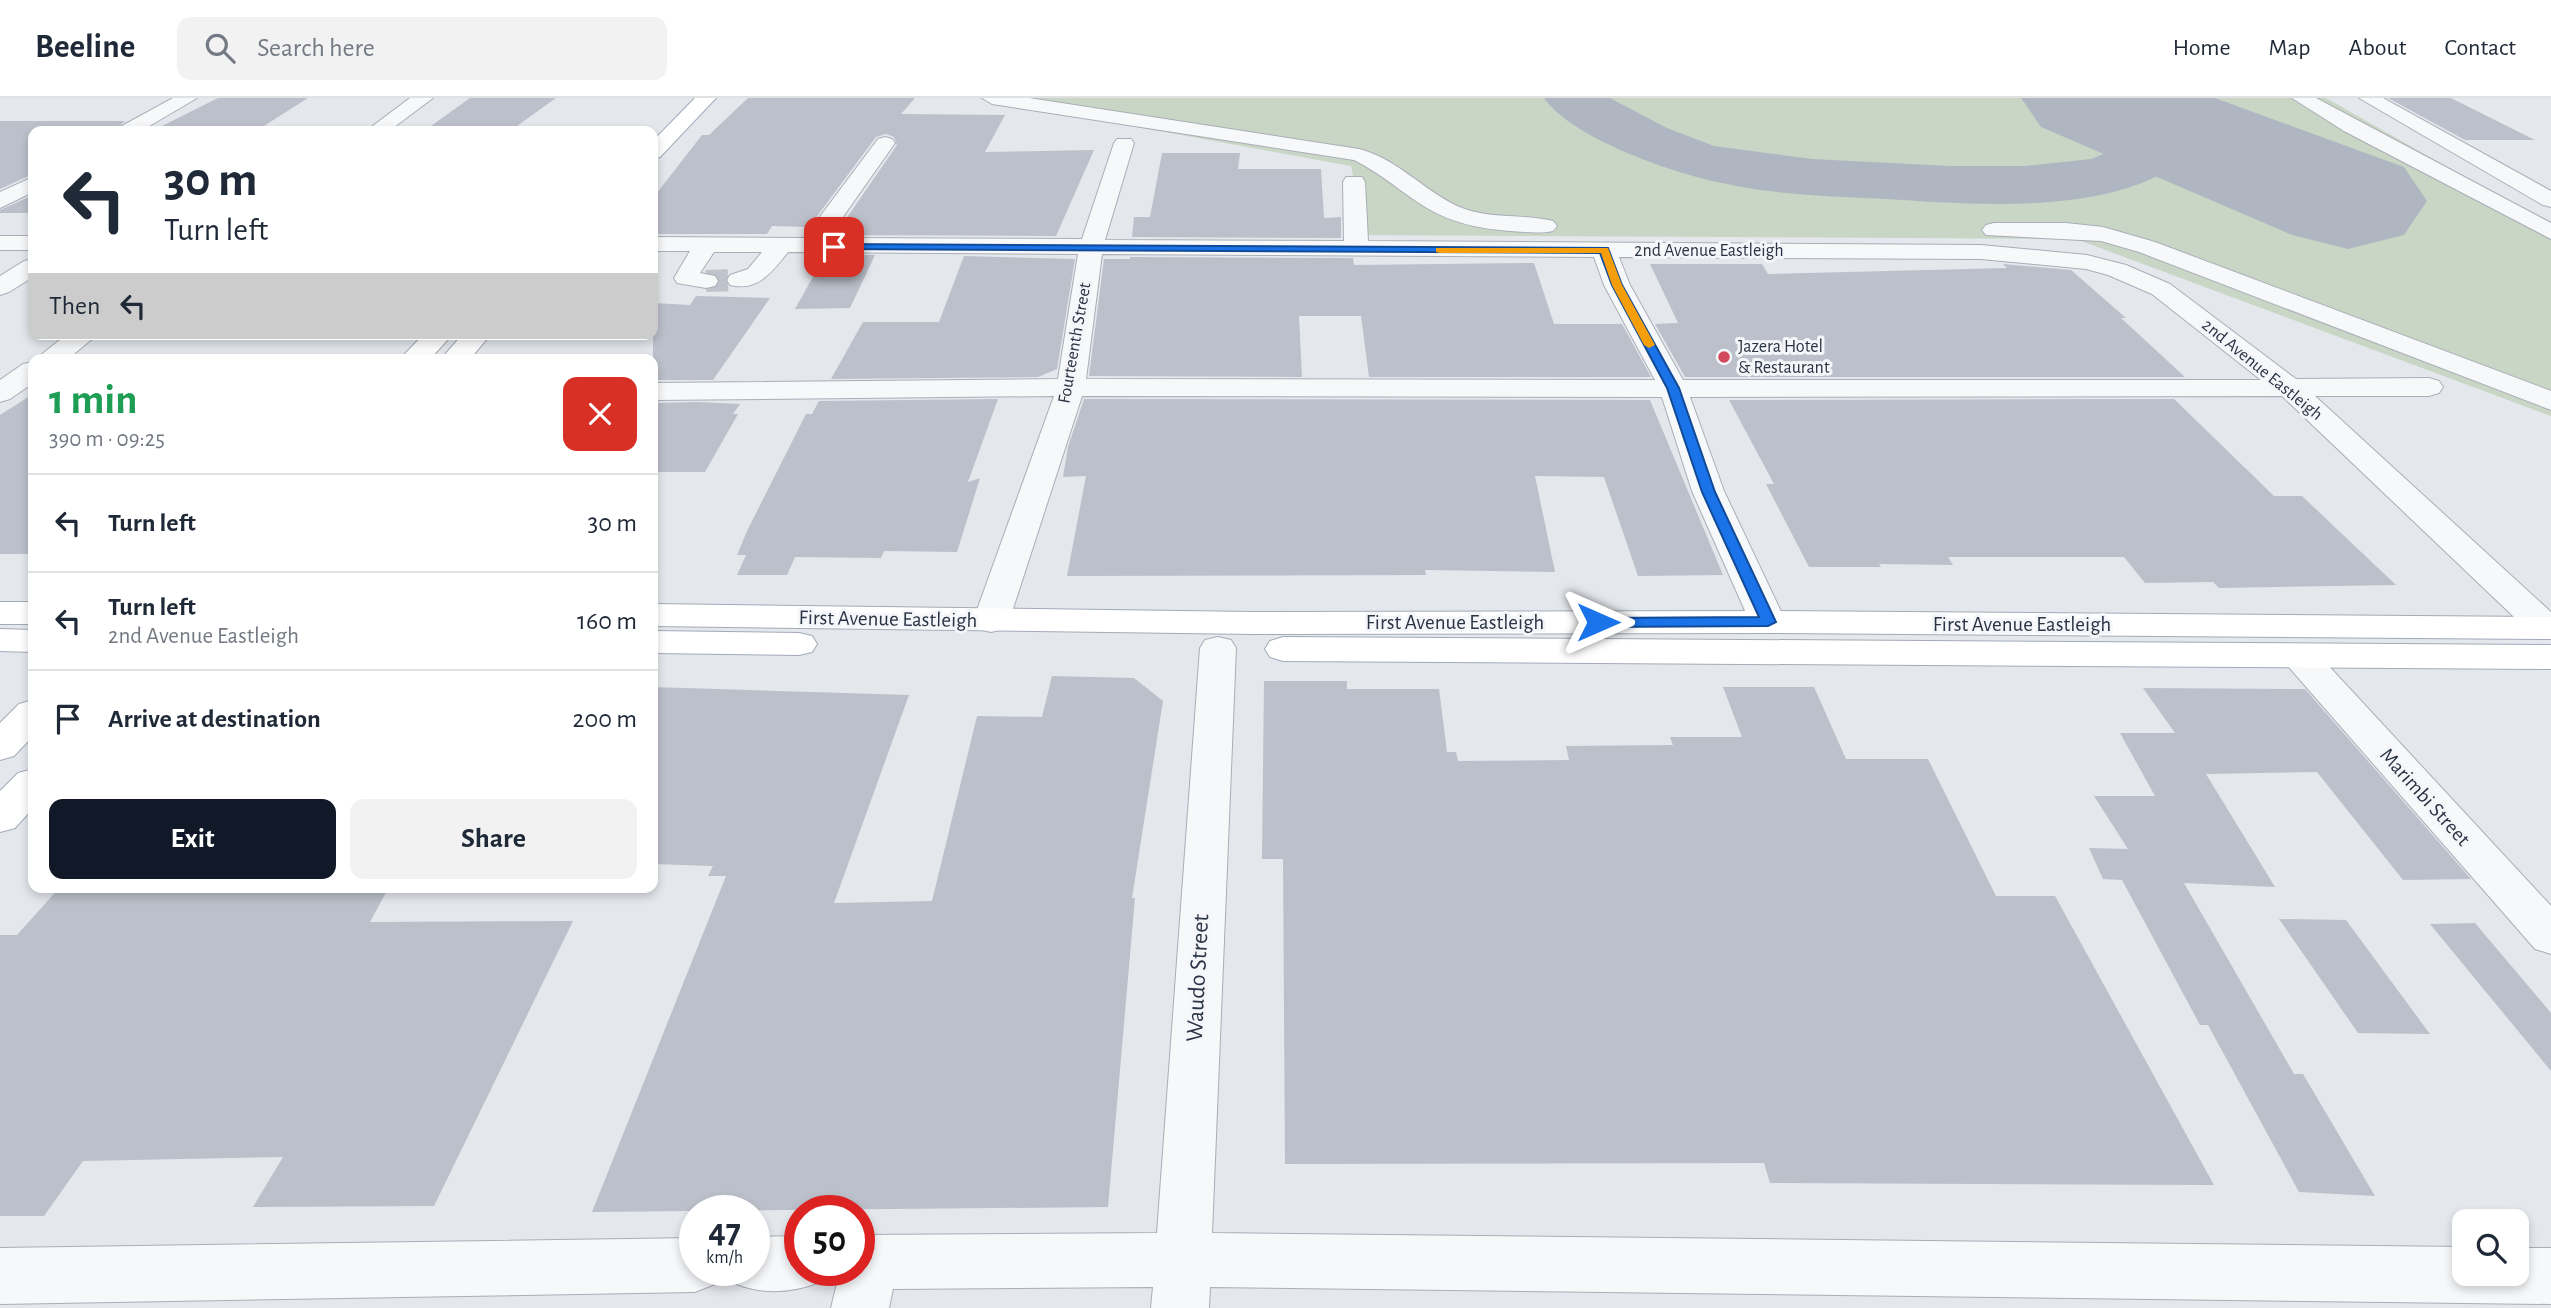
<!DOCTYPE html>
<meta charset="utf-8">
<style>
body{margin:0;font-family:"Alegreya Sans",sans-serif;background:#f2f2f3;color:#1f2937;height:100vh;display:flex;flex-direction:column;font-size:26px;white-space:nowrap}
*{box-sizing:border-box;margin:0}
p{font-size:23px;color:#747a83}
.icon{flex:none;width:38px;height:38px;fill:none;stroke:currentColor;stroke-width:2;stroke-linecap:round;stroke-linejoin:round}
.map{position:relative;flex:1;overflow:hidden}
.drawer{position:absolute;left:28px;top:256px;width:630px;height:539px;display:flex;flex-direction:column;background:#fff;border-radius:14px;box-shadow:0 4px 10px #0003}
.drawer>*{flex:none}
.top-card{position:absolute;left:28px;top:28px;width:630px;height:214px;border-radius:14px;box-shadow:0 4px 10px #0003;background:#fff;color:#1f2937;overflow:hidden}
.buttons{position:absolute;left:2452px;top:1111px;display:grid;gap:14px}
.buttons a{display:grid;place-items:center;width:77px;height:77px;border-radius:14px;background:#fff;box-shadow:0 4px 10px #0003;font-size:35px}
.speed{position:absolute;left:679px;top:1097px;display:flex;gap:14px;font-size:35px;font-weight:700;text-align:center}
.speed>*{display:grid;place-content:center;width:91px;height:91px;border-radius:50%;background:#fff;box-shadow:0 4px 10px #0003;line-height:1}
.speed small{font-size:18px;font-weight:400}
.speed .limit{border:10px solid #d22;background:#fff;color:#111}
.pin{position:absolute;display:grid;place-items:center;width:60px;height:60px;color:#fff;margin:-30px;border-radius:14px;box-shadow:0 4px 10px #0006}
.me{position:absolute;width:77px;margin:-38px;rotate:90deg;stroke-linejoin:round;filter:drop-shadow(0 0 5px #0008)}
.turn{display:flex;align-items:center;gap:24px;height:147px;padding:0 21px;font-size:32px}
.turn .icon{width:91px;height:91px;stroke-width:2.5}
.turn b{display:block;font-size:49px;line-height:60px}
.then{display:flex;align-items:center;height:66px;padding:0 21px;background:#0003;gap:14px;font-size:26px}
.round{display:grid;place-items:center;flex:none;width:74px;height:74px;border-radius:14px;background:#f2f2f3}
.headline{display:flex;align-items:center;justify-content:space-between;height:119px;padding:0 21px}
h1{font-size:42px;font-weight:600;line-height:52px;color:#1e9e55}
.primary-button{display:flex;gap:14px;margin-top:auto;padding:14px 21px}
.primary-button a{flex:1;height:80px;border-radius:14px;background:#111827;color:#fff;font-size:28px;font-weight:600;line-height:80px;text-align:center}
.primary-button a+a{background:#f2f2f3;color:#1f2937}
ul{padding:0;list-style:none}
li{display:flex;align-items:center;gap:21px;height:98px;padding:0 21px;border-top:2px solid #e0e1e3}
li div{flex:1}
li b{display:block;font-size:26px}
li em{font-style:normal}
header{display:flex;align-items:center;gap:42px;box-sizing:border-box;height:98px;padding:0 35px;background:#fff;border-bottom:2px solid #e0e1e3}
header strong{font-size:33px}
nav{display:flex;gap:38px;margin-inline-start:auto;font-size:24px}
.search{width:490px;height:63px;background:#f2f2f3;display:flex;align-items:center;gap:18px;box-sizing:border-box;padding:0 24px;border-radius:14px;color:#747a83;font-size:26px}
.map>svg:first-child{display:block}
.green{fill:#c9d6c5}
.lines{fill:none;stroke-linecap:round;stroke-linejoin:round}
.taxiway{fill:#b0b6c1;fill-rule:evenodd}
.runway{fill:#b0b6c1;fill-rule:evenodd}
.building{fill:#bbc0ca}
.minor-tunnel{stroke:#bfc3cb;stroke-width:22;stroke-dasharray:22 11;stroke-linecap:butt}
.minor-casing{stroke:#a9aeb7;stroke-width:2}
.major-casing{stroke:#a3abb8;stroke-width:2}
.minor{fill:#f7f8fa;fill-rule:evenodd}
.major{fill:#fff;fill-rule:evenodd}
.route{fill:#1a73e8;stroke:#114b97;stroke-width:2}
.slow{fill:#f59e0b}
.poi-dot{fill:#d1495b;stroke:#f4f6f9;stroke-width:2.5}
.labels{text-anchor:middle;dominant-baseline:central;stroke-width:6;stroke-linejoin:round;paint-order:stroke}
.far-street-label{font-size:18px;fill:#2b3445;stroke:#f4f6f9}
.far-poi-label{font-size:18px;fill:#2b3445;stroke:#f4f6f9;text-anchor:start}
.street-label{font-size:21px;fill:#2b3445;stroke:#f4f6f9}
.near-street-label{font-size:24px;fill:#2b3445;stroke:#f4f6f9}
</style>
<header>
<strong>Beeline</strong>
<div class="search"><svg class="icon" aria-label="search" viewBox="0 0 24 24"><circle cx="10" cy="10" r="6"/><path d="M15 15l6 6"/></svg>Search here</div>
<nav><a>Home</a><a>Map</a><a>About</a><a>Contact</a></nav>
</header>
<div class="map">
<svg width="2551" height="1210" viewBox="0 0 2551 1210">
<rect width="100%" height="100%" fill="#e4e7ec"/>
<path class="green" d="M978,0h1348l225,128v190l-475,-177 -711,-4 -14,-69z"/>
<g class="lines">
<path class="taxiway" d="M1544,0h66l57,30 47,18 99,13 137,7h75l66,-7 37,-15v-3c-11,-12 -25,-17 -34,-31l8,-12c11,0 25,0 37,0 16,3 46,28 47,46 1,16 -12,22 -25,30 -74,40 -193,30 -276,25 -56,-3 -113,-4 -168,-17 -47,-10 -145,-44 -173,-84z"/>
<path class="runway" d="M2021,0h194l189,69 23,34 -23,34 -56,14 -56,-14 -251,-108z"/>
</g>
<path class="building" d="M218,0h90l-52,33h-104z
M470,0h86l-46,33h-86z
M748,0h167l-14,16 104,1 -20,37 109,-2 -38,86 -221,-1 62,-90 -3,-8 -8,-3 -10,3 -67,90 -37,-1 -5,8h-114v-36l49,-63h7z
M2388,0h63l84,42h-70z
M0,23h125l-12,10h-80v43l-33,15z
M1162,55h78l-2,16h83l3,49 17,-1v21l-209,-1 2,-20h16z
M33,97v18h-33v-3z
M825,157h50l-25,53 -55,1z
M964,158l111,3 -18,110 -19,8 -207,2 32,-57h76z
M1130,159l223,1 1,7 180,-2 20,61h68l29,53h-282l-8,-61h-62l3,61 -213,-1 15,-117h26z
M1650,166h112l6,10 239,-6 -4,-4 68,6 55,48h-5l64,59h-500l-30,-53 23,-1z
M696,198l74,2 -57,82h-60v-77l37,2z
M33,296v160h-33v-139z
M998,301l-30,83 12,-4 -23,74 -73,-1 -3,7 -86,-1 -8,18h-50l9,-20h-9l10,-24 59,-117h6l7,-13z
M1084,301l566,1 73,175 -85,1 -34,-99 -69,-1 20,96 -130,-2 1,5 -359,1 19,-100 -23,1 5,-30z
M2174,301l100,97h28l94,89 -177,3 -6,-6 -68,1 -21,-26h-176l5,8 -74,-1 2,3h-72l-43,-83h8l-45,-84z
M698,304l42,2 -7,10h5l-33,58h-52v-69z
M1052,578l82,2 29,23 -31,197h3l-27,309 -516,5 134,-336h-18l5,-10 -60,-2v-177l256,8 -75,208 98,-2 45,-185 65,1z
M1264,583h83v8h92l8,63h9l2,9 111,-1 -3,-14 107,-1 -3,-8h72l-19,-50h91l32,72h82l68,137h59l159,289 -444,-2 -6,-20 -479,1 -2,-305h-21z
M2143,590l162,1 166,190 -68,1 -86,-108 -111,2 69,113 -91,-4 110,191h9l72,122 -76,-4 -91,-167h-8l-78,-145 -19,-1 -14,-31 39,1 -34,-53h61l-35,-63h55z
M60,789h329l-19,35 203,-1 -139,285 -181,1 30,-50 -200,4 -39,55h-44v-281h17z
M2279,821l67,1 84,114 -72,-1z
M2475,825l76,90v58l-121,-147z"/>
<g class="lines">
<path class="minor-tunnel" d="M706,183l33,-1"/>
<g class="minor-casing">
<path id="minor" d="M173,0h24l-56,33h-24l3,-4z
M410,0h23l-44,33h-23z
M982,0h47l330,51c37,9 64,41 98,57 31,14 64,7 96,15l4,5 -4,5c-14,3 -29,1 -43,0 -29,-2 -58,-8 -83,-23 -25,-15 -46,-35 -73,-48l-362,-56z
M2292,0h24l235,125v16l-207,-108z
M2359,0h24l168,93v16l-8,-2z
M885,39l7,2 3,4 -67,95 254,1 32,-96 3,-4h14l3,4 -29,97 239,1 -1,-59 3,-5h16l3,5 3,59 613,4 106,10 39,10 44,19 126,95 133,-1 10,3 4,6 -4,6 -10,3h-114l236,216v26l-17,-2 -252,-240 -592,1 34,94 62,131 -5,8 -13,3 -13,-3 -5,-8 -58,-131 -30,-94 -580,-1 -73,225 -5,8 -13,3 -13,-3 -5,-8 81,-225 -401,4v-17l405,-4 20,-125 -290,-2c-15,19 -30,40 -58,33l-3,-5 3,-5 18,-6 14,-17h-48l-14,21 15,3 3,5 -3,5 -9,2 -29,-5 -3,-5 16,-27h-37v-14l151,1 74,-99zM1102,156l492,3 10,28 51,95 -569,-1zM1619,159l362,2 105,10 22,6 44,19 109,86h-578l-53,-95z
M33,79v15l-33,16v-16z
M1994,125h72l37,4 52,15 396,149v19l-412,-158 -38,-11 -115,-6 -4,-5 4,-5z
M0,138h33v14h-33z
M33,161v18l-24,15 -9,3v-19l24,-15z
M67,236h31l-30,25h-32z
M33,264v21l-23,16 -10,3v-22l23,-16z
M1218,539l13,3 5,8 -24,585 1252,14v27h52v-26h35v56l-1341,-17 -1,21h-58l2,-21 -260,2 -4,19h-58l7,-29 -4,-9h25v-35l298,-2 43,-585 5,-8z
M2300,547l13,4 238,257v48l-16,-5 -248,-284 -6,-8 6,-8z
M800,1138v34h25l-5,12c-28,11 -58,13 -86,1l-5,-13h25v-33z
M695,1140v32h26l-6,14 -20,8 -695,12v-56z"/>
</g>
<g class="major-casing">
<path id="major" d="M695,0h21l-56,59 -7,2v-18z
M424,236h29l-23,25h-30z
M463,236h28l-21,25h-29z
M0,504h33v22h-33z
M653,506l601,8 514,-1 783,6v22l-783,-6 -514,1 -601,-8z
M0,531l33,1v22l-33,-1z
M653,533l146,2 13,3 5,8 -5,8 -13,3 -146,-2z
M1283,539l1268,8v24l-1268,-8 -13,-4 -5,-8 5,-8z
M33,602v36l-19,20 -14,4v-37l19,-19z
M33,671v39l-18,20 -15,4v-41l18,-18z"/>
</g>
<use href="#minor" class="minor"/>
<use href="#major" class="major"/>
</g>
<path class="route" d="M834,146l774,4 14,37 57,103 36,104 61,130 -8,4 -170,1 -8,-5 8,-4 161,-1 -57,-125 -35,-104 -55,-103 -12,-32 -769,-4 -2,-2z"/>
<path class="slow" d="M1436,150h172l14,37 33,60 -6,3 -5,-3 -32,-60 -11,-32h-161l-4,-1z"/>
<circle class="poi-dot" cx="1724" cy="259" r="7"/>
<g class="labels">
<g class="far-street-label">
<text x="1709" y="153">2nd Avenue Eastleigh</text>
<text transform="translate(1075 245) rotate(-80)">Fourteenth Street</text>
<text transform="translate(2262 272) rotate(39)">2nd Avenue Eastleigh</text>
</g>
<g class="far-poi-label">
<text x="1738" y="249">Jazera Hotel<tspan x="1738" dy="21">&amp; Restaurant</tspan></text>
</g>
<g class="street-label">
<text transform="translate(888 521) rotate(1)">First Avenue Eastleigh</text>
<text x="1455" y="524">First Avenue Eastleigh</text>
<text x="2022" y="526">First Avenue Eastleigh</text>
<text transform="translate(2425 699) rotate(48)">Marimbi Street</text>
</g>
<g class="near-street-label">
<text transform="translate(1198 880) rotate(-87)">Waudo Street</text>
</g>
</g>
</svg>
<div class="buttons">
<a><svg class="icon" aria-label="search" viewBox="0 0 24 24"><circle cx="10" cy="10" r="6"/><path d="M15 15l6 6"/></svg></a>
</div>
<div class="speed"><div>47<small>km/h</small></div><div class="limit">50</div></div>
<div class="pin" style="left:834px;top:149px;background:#d93025"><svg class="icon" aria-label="arrive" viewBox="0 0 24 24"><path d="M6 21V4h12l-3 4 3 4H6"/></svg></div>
<svg class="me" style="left:1598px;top:524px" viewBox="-20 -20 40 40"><path d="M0-17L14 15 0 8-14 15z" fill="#1a73e8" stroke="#fff" stroke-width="4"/></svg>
<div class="top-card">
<div class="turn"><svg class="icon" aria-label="left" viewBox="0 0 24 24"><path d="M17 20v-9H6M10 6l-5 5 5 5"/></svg><div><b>30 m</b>Turn left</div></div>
<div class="then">Then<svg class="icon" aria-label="left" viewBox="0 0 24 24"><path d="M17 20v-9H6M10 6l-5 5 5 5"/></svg></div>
</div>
<section class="drawer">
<div class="headline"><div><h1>1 min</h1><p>390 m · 09:25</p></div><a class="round" style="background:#d93025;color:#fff"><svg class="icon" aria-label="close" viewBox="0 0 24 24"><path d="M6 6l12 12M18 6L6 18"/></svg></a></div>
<ul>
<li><svg class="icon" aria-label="left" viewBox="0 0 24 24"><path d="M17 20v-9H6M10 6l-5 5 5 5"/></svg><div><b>Turn left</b></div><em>30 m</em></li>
<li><svg class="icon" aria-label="left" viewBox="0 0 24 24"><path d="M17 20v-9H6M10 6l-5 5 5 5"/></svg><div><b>Turn left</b><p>2nd Avenue Eastleigh</p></div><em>160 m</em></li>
<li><svg class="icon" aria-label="arrive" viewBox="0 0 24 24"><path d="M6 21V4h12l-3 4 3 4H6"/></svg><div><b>Arrive at destination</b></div><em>200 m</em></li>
</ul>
<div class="primary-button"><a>Exit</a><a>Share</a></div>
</section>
</div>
